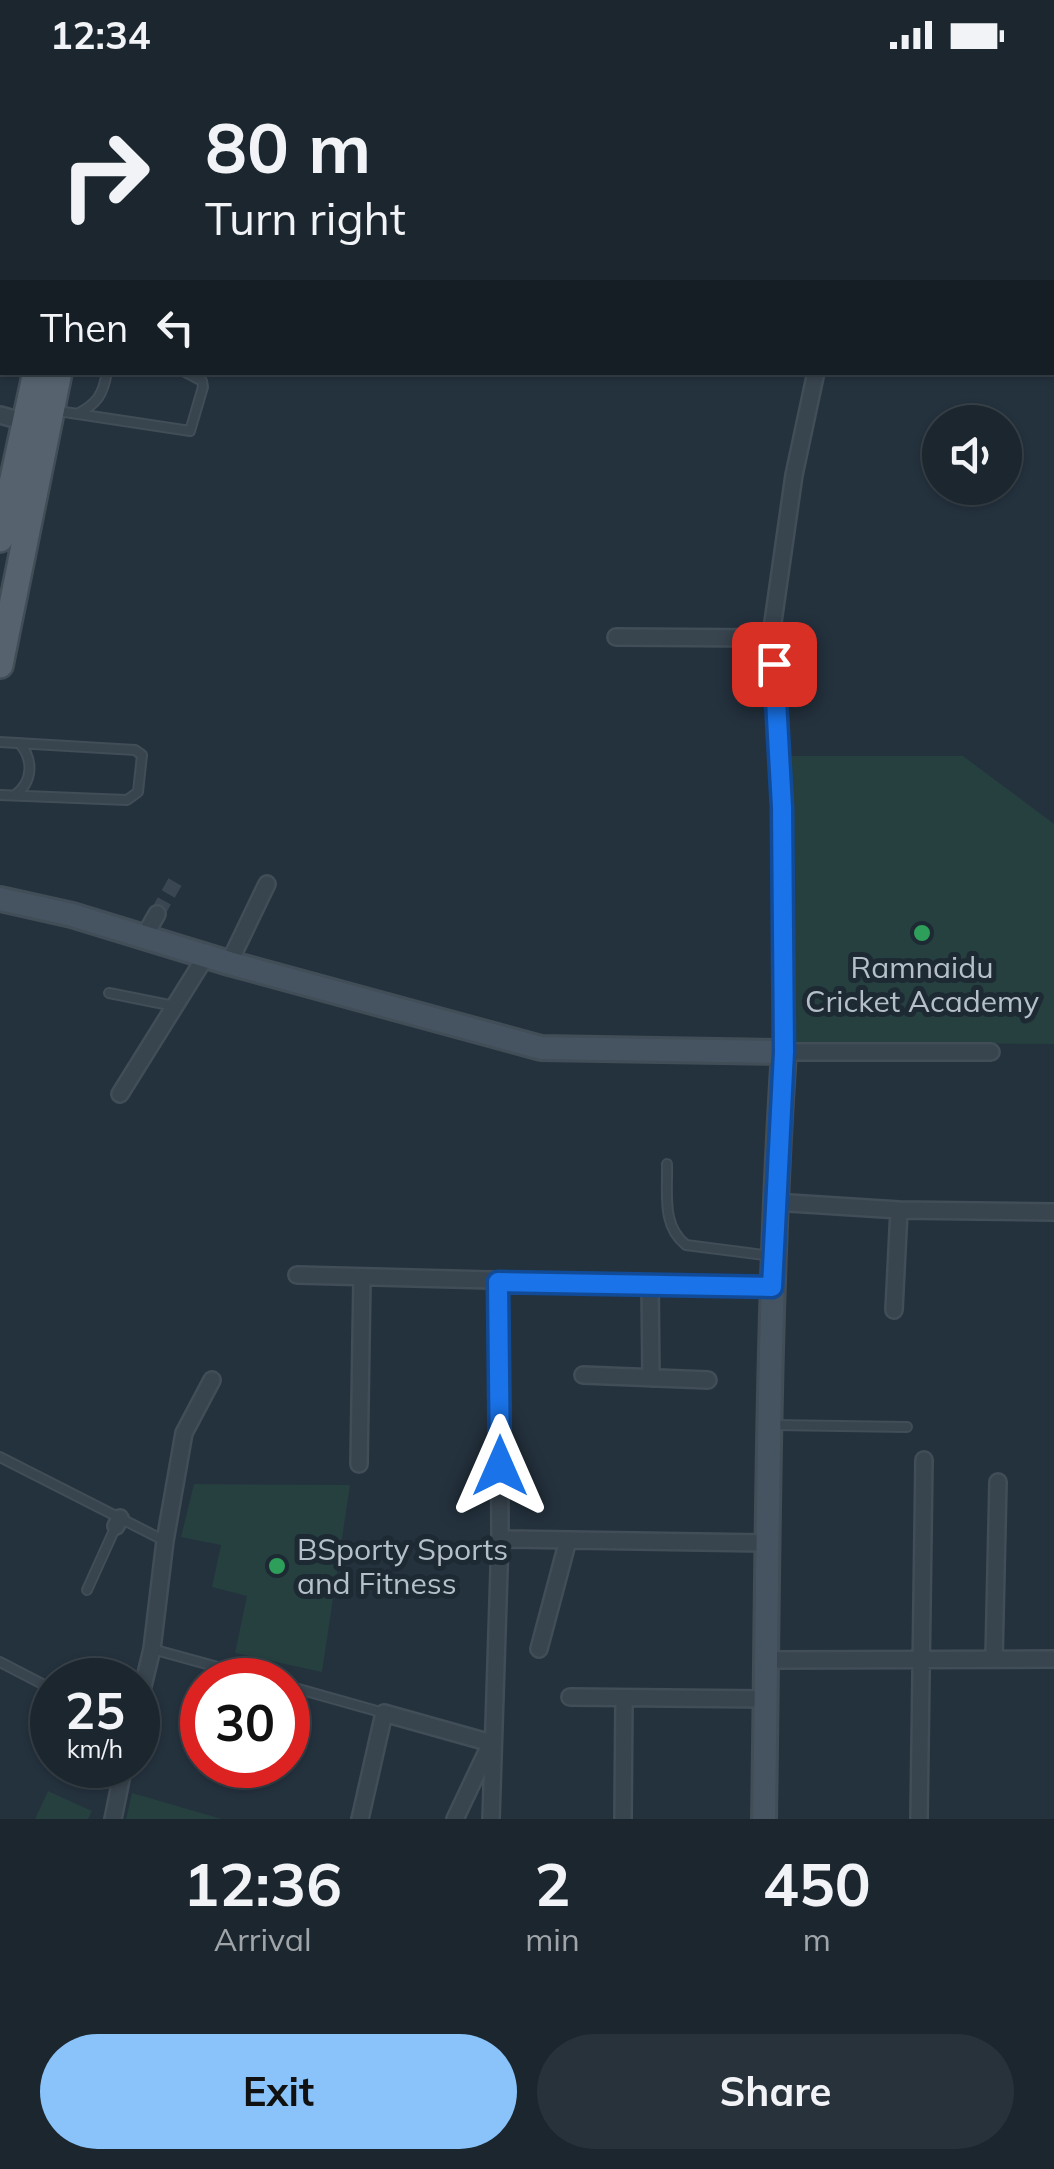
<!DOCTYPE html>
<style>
body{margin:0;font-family:Mulish,sans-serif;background:#28323a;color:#f1f3f6;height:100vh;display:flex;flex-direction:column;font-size:38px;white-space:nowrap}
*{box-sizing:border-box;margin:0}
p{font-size:32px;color:#a0a5aa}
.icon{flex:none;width:55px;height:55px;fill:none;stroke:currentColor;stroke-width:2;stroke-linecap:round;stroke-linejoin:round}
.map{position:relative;height:1749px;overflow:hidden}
.side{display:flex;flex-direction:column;background:#1b262e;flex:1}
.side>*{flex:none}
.banner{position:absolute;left:0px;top:0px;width:1055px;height:305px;box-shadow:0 2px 8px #0004,0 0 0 2px #39434a;background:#1b262e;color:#f1f3f6;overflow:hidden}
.tools{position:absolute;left:922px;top:335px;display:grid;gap:20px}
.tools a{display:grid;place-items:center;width:100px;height:100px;border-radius:50%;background:#1b262e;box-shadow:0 2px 8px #0004,0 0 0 2px #39434a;font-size:50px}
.speed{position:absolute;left:30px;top:1588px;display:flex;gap:20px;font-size:50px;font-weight:700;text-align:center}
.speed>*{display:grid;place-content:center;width:130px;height:130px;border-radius:50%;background:#1b262e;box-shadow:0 2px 8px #0004,0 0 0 2px #39434a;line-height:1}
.speed small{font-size:25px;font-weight:400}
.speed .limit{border:15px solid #d22;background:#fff;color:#111}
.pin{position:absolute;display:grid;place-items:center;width:85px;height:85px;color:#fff;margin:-42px;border-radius:20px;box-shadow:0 5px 15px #0006}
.me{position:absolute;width:110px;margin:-55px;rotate:0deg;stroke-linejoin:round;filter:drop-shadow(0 0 8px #0008)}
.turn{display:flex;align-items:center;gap:35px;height:210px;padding:0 40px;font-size:45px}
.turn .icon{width:130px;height:130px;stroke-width:2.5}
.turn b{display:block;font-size:70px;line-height:85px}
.then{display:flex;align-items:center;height:95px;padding:0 40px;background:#0003;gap:20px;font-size:38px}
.eta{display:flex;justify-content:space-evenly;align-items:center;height:170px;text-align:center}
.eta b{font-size:60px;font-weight:700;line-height:70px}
.button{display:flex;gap:20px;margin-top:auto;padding:20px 40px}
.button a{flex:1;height:115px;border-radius:60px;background:#89c3f9;color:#111;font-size:40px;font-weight:700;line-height:115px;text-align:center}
.button a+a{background:#28323a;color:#f1f3f6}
.status{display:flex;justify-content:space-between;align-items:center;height:70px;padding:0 50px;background:#1b262e;direction:ltr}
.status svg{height:28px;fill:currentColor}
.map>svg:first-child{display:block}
.pitch{fill:#263f3f}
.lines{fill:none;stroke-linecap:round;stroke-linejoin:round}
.street-tunnel{stroke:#3a4753;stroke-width:15;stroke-dasharray:15 8;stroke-linecap:butt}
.lane-casing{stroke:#414d57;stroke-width:12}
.street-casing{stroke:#414d57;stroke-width:20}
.secondary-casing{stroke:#414d57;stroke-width:28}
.primary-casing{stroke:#414d57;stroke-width:30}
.lane{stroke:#38444e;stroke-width:8}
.street{stroke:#38444e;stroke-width:15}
.secondary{stroke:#465461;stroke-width:22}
.primary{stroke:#56636e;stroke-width:25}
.route-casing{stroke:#114b97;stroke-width:25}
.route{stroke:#1a73e8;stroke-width:18}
.leisure-dot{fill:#2e9e5b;stroke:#1d2933;stroke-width:4}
.labels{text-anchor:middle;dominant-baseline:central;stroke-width:10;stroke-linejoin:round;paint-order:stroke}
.poi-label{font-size:30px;fill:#b4bfc9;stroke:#1d2933}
</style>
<div class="status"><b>12:34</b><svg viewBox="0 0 49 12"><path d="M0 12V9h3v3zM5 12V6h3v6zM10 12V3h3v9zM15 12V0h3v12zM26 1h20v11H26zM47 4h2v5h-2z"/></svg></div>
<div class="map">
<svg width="1054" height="1749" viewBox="0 0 1054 1749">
<rect width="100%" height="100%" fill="#24323e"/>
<path class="pitch" d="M788,686h175l91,68v220l-261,-2z
M194,1414l156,1 -28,187 -87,-19 12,-57 -35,-9 9,-42 -40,-8z
M48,1721l44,20 -4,8h-53z
M132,1723l90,26h-96z"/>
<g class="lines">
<path class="street-tunnel" d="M157,844l18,-32"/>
<g class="lane-casing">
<path id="lane" d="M0,8h2
M58,341l132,20 13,-44 -1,-6 -17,-9
M77,344c20,-10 26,-19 30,-42
M0,672l135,8 7,5 -4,37 -11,8 -127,-5
M15,725c18,-13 19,-36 4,-52
M109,923l65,13
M667,1094c1,29 -6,61 19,81l86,11
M774,1355l133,2
M0,1387l165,84
M87,1520l29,-64
M152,1579l113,31
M0,1592l52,27
M288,1616l96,27"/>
</g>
<g class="street-casing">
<path id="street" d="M0,60h2
M1052,192l2,1
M816,302l-22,103 -21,147 9,185 2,245h207
M0,345l25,7
M616,567l158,1
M144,867l13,-23
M229,893l38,-79
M120,1024l86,-138
M774,1132l125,8 155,2
M297,1205l474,12
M650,1213l1,95
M894,1240l5,-100
M583,1305l125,5
M359,1394l3,-185
M116,1456l4,-8
M500,1469l265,4
M539,1579l29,-109
M994,1589l4,-177
M767,1590l287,-1
M570,1627l196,2
M138,1637l14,-58 13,-108 19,-108 28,-53
M113,1749l11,-54
M360,1749l24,-106 107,30 -36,76
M491,1749l9,-280 -1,-256
M623,1749l1,-121
M919,1749l5,-359"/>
</g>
<g class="secondary-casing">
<path id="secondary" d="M0,829l72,16 157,48 312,85 243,4c-17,256 -16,511 -20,767"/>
</g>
<g class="primary-casing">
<path id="primary" d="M90,2l1,-2
M115,2v-2
M0,469l36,-167
M0,595l59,-293"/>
</g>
<use href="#lane" class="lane"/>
<use href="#street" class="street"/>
<use href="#secondary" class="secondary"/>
<use href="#primary" class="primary"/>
</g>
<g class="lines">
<g class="route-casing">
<path id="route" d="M500,1396l-2,-184 274,5 12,-235 -2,-245 -8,-143"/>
</g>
<use href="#route" class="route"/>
</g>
<g class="leisure-dot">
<circle cx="922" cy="863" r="10"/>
<circle cx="277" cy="1496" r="10"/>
</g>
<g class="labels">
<g class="poi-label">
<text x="922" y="897">Ramnaidu<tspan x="922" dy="34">Cricket Academy</tspan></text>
<text x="297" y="1479" text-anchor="start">BSporty Sports<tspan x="297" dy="34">and Fitness</tspan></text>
</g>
</g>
</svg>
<div class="tools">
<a><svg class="icon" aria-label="sound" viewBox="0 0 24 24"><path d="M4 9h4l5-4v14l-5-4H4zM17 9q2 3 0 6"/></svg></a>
</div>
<div class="speed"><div>25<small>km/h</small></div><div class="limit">30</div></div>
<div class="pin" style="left:774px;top:594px;background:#d93025"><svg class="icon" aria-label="arrive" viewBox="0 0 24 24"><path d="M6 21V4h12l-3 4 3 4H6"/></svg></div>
<svg class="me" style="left:500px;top:1396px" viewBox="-20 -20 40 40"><path d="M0-17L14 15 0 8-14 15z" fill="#1a73e8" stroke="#fff" stroke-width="4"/></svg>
<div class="banner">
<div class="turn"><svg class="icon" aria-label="right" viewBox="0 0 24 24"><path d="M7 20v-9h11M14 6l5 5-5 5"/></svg><div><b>80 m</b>Turn right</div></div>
<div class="then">Then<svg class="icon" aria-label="left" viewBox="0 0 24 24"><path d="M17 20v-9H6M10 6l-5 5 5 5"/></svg></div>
</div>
</div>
<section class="side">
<div class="eta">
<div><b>12:36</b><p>Arrival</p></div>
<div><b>2</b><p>min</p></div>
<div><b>450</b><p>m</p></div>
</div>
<div class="button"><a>Exit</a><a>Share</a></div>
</section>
